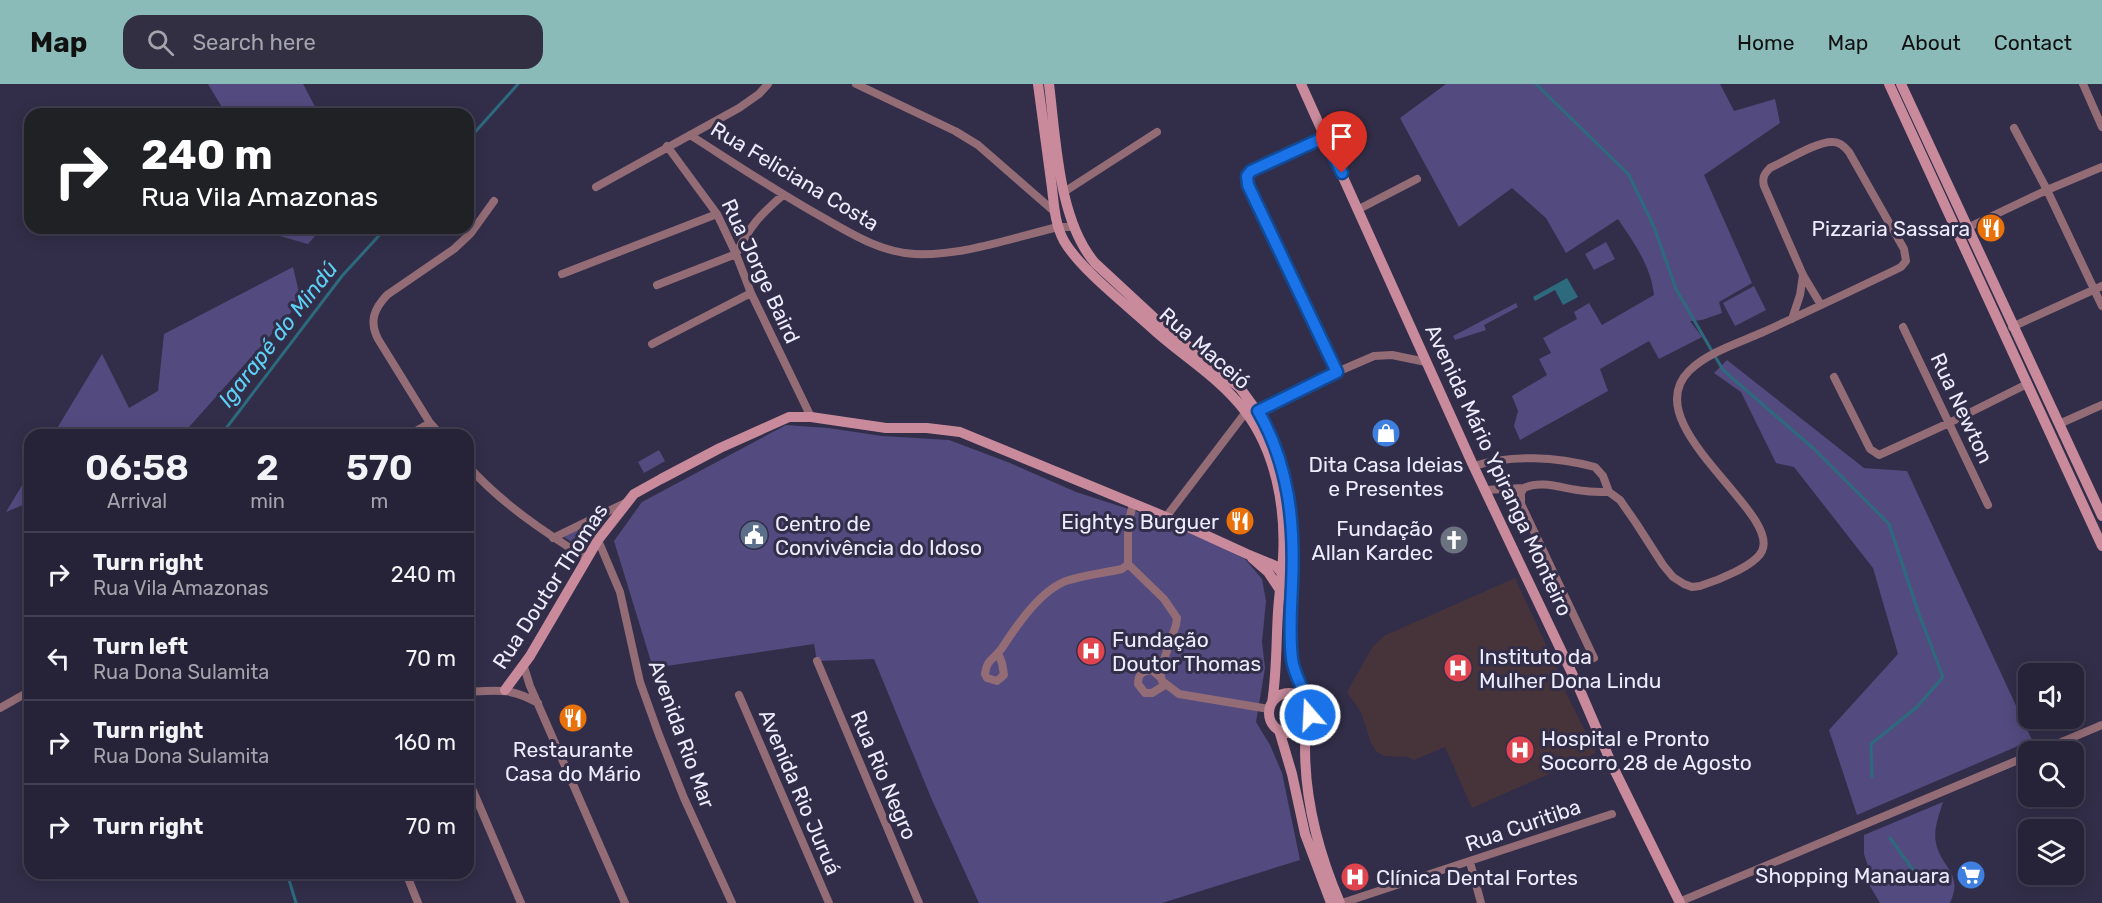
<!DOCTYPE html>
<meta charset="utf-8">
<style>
body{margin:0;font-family:Rubik,sans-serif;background:#322f42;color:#f1f3f6;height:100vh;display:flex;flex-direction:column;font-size:22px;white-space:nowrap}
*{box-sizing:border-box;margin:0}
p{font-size:20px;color:#a4a4ad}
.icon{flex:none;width:33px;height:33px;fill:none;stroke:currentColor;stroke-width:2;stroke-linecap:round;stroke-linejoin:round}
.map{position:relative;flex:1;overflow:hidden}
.panel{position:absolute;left:24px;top:345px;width:450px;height:450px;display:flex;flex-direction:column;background:#262237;border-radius:18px;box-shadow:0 3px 15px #0003,0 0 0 2px #423f52}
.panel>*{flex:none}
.banner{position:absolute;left:24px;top:24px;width:450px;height:126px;border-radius:18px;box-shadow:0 3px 15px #0003,0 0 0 2px #423f52;background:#202124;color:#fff;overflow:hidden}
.fabs{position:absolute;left:2018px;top:579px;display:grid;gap:12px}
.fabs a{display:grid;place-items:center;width:66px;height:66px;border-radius:12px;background:#262237;box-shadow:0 3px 15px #0003,0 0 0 2px #423f52;font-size:30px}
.pin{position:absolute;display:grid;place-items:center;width:51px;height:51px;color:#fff;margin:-62px -26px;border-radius:50% 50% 50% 0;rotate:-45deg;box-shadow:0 0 6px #0007}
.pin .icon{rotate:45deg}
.me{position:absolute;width:66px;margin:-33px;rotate:341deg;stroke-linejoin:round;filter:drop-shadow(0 0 4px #0008)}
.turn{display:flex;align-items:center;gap:21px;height:126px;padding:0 18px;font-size:27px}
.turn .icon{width:78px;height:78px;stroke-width:2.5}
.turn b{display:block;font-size:42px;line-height:51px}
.eta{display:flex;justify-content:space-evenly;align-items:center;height:102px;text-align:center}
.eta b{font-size:36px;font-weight:600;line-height:42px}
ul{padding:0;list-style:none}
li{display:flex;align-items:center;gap:18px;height:84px;padding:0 18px;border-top:2px solid #423f52}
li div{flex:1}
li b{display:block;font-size:22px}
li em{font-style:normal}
header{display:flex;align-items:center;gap:36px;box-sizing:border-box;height:84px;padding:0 30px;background:#8bbbb9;color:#111}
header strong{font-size:28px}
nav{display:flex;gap:33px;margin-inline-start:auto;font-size:21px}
.search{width:420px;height:54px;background:#322f42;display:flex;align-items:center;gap:15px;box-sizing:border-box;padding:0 21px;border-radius:18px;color:#a4a4ad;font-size:22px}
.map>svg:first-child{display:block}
.medical{fill:#47343b}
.green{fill:#534b7f}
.water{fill:#2d6a7d}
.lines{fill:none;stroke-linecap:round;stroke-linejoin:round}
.stream{stroke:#2d6a7d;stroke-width:3}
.street{stroke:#936c76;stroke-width:8}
.secondary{stroke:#c98b9c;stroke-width:10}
.route-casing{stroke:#114b97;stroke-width:15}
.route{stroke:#1a73e8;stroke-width:10}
.labels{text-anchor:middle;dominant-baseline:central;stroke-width:6;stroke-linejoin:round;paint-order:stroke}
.street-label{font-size:21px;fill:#edecfd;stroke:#322e49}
.poi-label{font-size:21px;fill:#edecfd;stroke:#322e49;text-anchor:start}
.water-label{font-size:22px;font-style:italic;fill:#5cd1f4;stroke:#322e49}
</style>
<header>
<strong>Map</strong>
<div class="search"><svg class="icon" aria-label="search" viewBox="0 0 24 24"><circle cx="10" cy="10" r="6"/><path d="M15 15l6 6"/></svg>Search here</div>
<nav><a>Home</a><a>Map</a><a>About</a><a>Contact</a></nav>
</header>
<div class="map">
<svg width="2102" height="819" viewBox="0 0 2102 819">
<rect width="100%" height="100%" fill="#322e49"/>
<path class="medical" d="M1515,494l52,112 -2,1 31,62 -124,55 -27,-61 -31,13 -7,-3 -23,-1 -7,-4 -6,-9 -10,-31 -14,-20 26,-46 11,-10z"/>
<path class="green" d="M208,0h95l16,30h-93z
M1446,0h274l14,27 41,-12 5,24 -76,52 48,108 -33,19 3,11 -20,7 -12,1 12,16 -43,22 -10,-18 -49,28 8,22 -88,49 -6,-14 4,-15 -6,-15 35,-21 -8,-16 12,-6 -8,-15 34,-19 -3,-7 15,-9 13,22 52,-30c-3,-29 -20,-52 -36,-76l-52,34 -20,-35 -34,-30 -53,39 -59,-109z
M251,144h71l-14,16z
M1606,158l9,17 -21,11 -9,-16z
M293,183l8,34 -119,134h-129l49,-81 27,54 29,-17 6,-57z
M1754,202l12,24 -31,16 -12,-23z
M1516,219l2,4 -34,18 2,5 -31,10 -2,-4z
M1727,276l137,108 43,3 125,269 -175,75 -28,-85 69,-76 -25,-86 -79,-101 -18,-4 -35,-71 -27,-19z
M786,341l42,3 54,8 67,4 61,23 66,29 102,33 67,34 17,20 4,22 -4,41 3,26 -9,54 14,23 12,28 18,87 -138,43h-183l-47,-103 -58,-141 -57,2 -3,-17 -161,24 -39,-127 28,-39z
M659,366l6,11 -21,12 -6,-11z
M30,388v30l-24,10z
M598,434l4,3 -20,28 -18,-12z
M1943,718c-4,13 -10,28 -7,41 5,25 28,30 14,60h-70l-10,-17 -2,-20 -4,-12v-19z"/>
<path class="water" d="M1567,194l11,19 -15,8 -8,-15 -20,11 -2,-4z"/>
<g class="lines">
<path class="stream" d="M1536,0l93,91 25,52 22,62 47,81 90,78 76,76 30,90 24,63 -26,30 -46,37 1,33
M468,56l50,-56
M221,351l121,-159 44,-48
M1890,754l26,36
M287,789l9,30"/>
<path class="street" d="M856,0l99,47 23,14 78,68
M2083,0l19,43
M2014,44l33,62 55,116
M690,51c44,28 87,57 132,82 30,17 58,35 93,37 48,2 97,-16 143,-27h15
M1325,53l-74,34 -4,8 90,193
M667,62l50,68 19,40 15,39 60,124
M596,103l143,-79 20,-14 9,-10
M1064,108l93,-60
M1359,125l58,-30
M1967,144l80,-38 55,-23
M562,190l155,-60
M657,201l79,-31c14,-28 23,-38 47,-59
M1792,235l8,-24 3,-20
M1903,243l85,178
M2012,243l90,-41
M652,260l99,-51
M1834,293l36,72 9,6 70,-32 78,-39
M1258,327l79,-39 37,-16 18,-1 34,7
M2059,340l43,-19
M409,351l21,-12
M441,351l-11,-12 -52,-84c-9,-18 -4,-30 9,-44l67,-46 17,-16 23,-32
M468,382c33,37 76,66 118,92
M1474,382c38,-12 83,-9 121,1l8,9 6,16 11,8 16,23 27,42 10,12 11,7 8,3 8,-1c16,-5 55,-20 62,-35 19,-39 -127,-126 -73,-180 18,-18 49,-28 72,-38 44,-20 88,-41 132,-62l8,-4 5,-6 -2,-12 -55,-97c-4,-5 -9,-10 -16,-10 -16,-1 -47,19 -63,26 -6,6 -8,10 -6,18l39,89 18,30
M1485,406l39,-2
M1133,420l-5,20v40l36,35 13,19 -1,7 -16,46 2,10 17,13 90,15
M1166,433l80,-105
M553,454l72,-35
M598,456l22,52 20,90 19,53 25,63 48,105
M998,569l4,10 2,12 -7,6 -10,-3 -2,-4c2,-16 9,-14 17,-26 15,-23 38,-57 64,-67 18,-6 38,-8 56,-12l6,-5
M1594,574l-73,-154v-11l3,-5c19,-9 42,2 61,3 8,1 16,1 24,1
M817,577l102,242
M524,583l6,19 95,217
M1161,594l-9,-8c-10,1 -14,4 -14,14l7,9h7l13,-8
M468,608c31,-2 43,-4 70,11
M739,611l90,208
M0,624l30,-17
M2038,668l64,-27
M468,695l53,124
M1470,778l11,41
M406,789l12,30
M1679,818l349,-146
M1342,819l270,-89"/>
<path class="secondary" d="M1038,0c5,35 9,69 14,104 2,17 3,37 12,53 17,29 64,65 90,89 30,27 66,48 91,81 31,41 41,97 38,147 -1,18 -4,36 -5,54 -2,31 -1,60 -6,91
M1049,0c7,55 9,136 46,179l68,63 77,62 24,33 10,23 15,53 3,24 -2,116 2,24 13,39
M1301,0l171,379 107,225 34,79 67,136
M1889,0l213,462
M1901,0l201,432
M1252,474l16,14 12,18
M505,606l25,-34 68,-116 36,-46 27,-15 59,-31 69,-31h22l75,11h41l33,4 206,85 81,37 29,12 16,19
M1269 629a20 20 0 1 1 40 0a20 20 0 1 1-40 0Z
M1306,641c-5,62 10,122 34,178
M1279,646l13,44 13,60 26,69"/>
</g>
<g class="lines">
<g class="route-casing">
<path id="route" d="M1310,631c0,-18 -16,-37 -18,-56 -3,-25 -1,-49 0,-74 3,-61 -3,-121 -34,-174l79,-39 -89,-187 -1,-9 4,-5 74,-34 17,36"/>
</g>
<use href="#route" class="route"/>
</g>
<defs>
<g id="restaurant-disc" transform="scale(1.5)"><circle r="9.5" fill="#e8710a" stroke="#322e49"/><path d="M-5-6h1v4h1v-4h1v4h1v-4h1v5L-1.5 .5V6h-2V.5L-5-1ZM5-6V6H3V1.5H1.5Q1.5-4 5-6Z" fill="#fff"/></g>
<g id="shop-disc" transform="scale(1.5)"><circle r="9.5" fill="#3f7fe0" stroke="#322e49"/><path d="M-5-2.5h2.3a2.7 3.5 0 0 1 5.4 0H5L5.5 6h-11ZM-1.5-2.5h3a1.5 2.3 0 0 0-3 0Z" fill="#fff"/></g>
<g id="civic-disc" transform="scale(1.5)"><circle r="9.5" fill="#5c6f8a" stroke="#322e49"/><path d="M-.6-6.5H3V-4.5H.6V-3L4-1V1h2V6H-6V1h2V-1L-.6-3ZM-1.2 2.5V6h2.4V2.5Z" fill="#fff"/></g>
<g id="church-disc" transform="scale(1.5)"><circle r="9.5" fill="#6b7280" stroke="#322e49"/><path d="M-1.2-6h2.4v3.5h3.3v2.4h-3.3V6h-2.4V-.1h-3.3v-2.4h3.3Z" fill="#fff"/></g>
<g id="hospital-disc" transform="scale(1.5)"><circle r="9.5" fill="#e0444e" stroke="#322e49"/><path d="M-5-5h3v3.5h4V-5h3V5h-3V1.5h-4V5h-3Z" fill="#fff"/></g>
<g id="supermarket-disc" transform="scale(1.5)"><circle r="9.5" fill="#3f7fe0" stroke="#322e49"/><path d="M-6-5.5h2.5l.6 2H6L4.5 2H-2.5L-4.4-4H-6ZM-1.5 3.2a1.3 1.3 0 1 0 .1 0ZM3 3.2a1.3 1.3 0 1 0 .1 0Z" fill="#fff"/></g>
</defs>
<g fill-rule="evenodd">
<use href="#restaurant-disc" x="1991" y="144"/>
<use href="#shop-disc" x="1386" y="349"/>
<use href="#restaurant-disc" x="1240" y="437"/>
<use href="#civic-disc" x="754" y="451"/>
<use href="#church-disc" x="1454" y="456"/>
<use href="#hospital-disc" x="1091" y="567"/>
<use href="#hospital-disc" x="1458" y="584"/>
<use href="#restaurant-disc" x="573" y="634"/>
<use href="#hospital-disc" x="1520" y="666"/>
<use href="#supermarket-disc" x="1971" y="791"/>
<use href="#hospital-disc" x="1355" y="793"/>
</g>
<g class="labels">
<g class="street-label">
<text transform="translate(795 92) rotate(31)">Rua Feliciana Costa</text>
<text transform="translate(761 187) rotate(65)">Rua Jorge Baird</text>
<text transform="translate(1205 264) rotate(41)">Rua Maceió</text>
<text transform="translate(1962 324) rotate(65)">Rua Newton</text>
<text transform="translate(1499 386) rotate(65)">Avenida Mário Ypiranga Monteiro</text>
<text transform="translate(550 502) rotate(-57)">Rua Doutor Thomas</text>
<text transform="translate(682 650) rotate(70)">Avenida Rio Mar</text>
<text transform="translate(884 691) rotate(67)">Rua Rio Negro</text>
<text transform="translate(800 708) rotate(67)">Avenida Rio Juruá</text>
<text transform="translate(1523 741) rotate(-19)">Rua Curitiba</text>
</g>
<g class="poi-label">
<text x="1970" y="144" text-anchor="end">Pizzaria Sassara</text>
<text x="1386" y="380" text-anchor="middle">Dita Casa Ideias<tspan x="1386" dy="24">e Presentes</tspan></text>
<text x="1219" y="437" text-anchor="end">Eightys Burguer</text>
<text x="775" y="439">Centro de<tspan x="775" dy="24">Convivência do Idoso</tspan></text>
<text x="1433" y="444" text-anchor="end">Fundação<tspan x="1433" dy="24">Allan Kardec</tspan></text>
<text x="1112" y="555">Fundação<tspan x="1112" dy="24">Doutor Thomas</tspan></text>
<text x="1479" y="572">Instituto da<tspan x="1479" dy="24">Mulher Dona Lindu</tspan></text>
<text x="1541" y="654">Hospital e Pronto<tspan x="1541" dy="24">Socorro 28 de Agosto</tspan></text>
<text x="573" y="665" text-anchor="middle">Restaurante<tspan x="573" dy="24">Casa do Mário</tspan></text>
<text x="1950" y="791" text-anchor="end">Shopping Manauara</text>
<text x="1376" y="793">Clínica Dental Fortes</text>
</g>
<g class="water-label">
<text transform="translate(278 250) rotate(-52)">Igarapé do Mindú</text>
</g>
</g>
</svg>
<div class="fabs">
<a><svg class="icon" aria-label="sound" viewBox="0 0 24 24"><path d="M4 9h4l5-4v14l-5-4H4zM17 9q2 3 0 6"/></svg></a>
<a><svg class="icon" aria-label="search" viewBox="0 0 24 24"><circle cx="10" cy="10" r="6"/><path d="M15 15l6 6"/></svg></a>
<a><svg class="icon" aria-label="layers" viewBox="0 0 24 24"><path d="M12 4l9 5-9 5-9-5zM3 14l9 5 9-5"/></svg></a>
</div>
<div class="pin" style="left:1342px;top:89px;background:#d93025"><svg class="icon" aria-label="arrive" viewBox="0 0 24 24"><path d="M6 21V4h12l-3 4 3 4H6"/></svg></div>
<svg class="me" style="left:1310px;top:631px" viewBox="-20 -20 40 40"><circle r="17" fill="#1a73e8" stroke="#fff" stroke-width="3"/><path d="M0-11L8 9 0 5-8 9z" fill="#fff"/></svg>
<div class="banner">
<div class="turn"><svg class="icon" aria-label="right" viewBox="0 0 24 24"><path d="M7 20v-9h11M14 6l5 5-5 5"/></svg><div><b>240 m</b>Rua Vila Amazonas</div></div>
</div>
<section class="panel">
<div class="eta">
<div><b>06:58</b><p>Arrival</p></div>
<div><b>2</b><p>min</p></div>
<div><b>570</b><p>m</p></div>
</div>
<ul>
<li><svg class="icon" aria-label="right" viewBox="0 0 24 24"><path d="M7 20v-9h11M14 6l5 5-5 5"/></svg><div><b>Turn right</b><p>Rua Vila Amazonas</p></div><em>240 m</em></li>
<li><svg class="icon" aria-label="left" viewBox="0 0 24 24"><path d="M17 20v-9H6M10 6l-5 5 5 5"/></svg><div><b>Turn left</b><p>Rua Dona Sulamita</p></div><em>70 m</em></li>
<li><svg class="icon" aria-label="right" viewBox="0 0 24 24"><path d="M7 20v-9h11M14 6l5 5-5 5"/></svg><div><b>Turn right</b><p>Rua Dona Sulamita</p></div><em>160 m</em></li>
<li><svg class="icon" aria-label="right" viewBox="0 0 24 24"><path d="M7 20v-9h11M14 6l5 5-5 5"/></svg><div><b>Turn right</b></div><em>70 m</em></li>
</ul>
</section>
</div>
